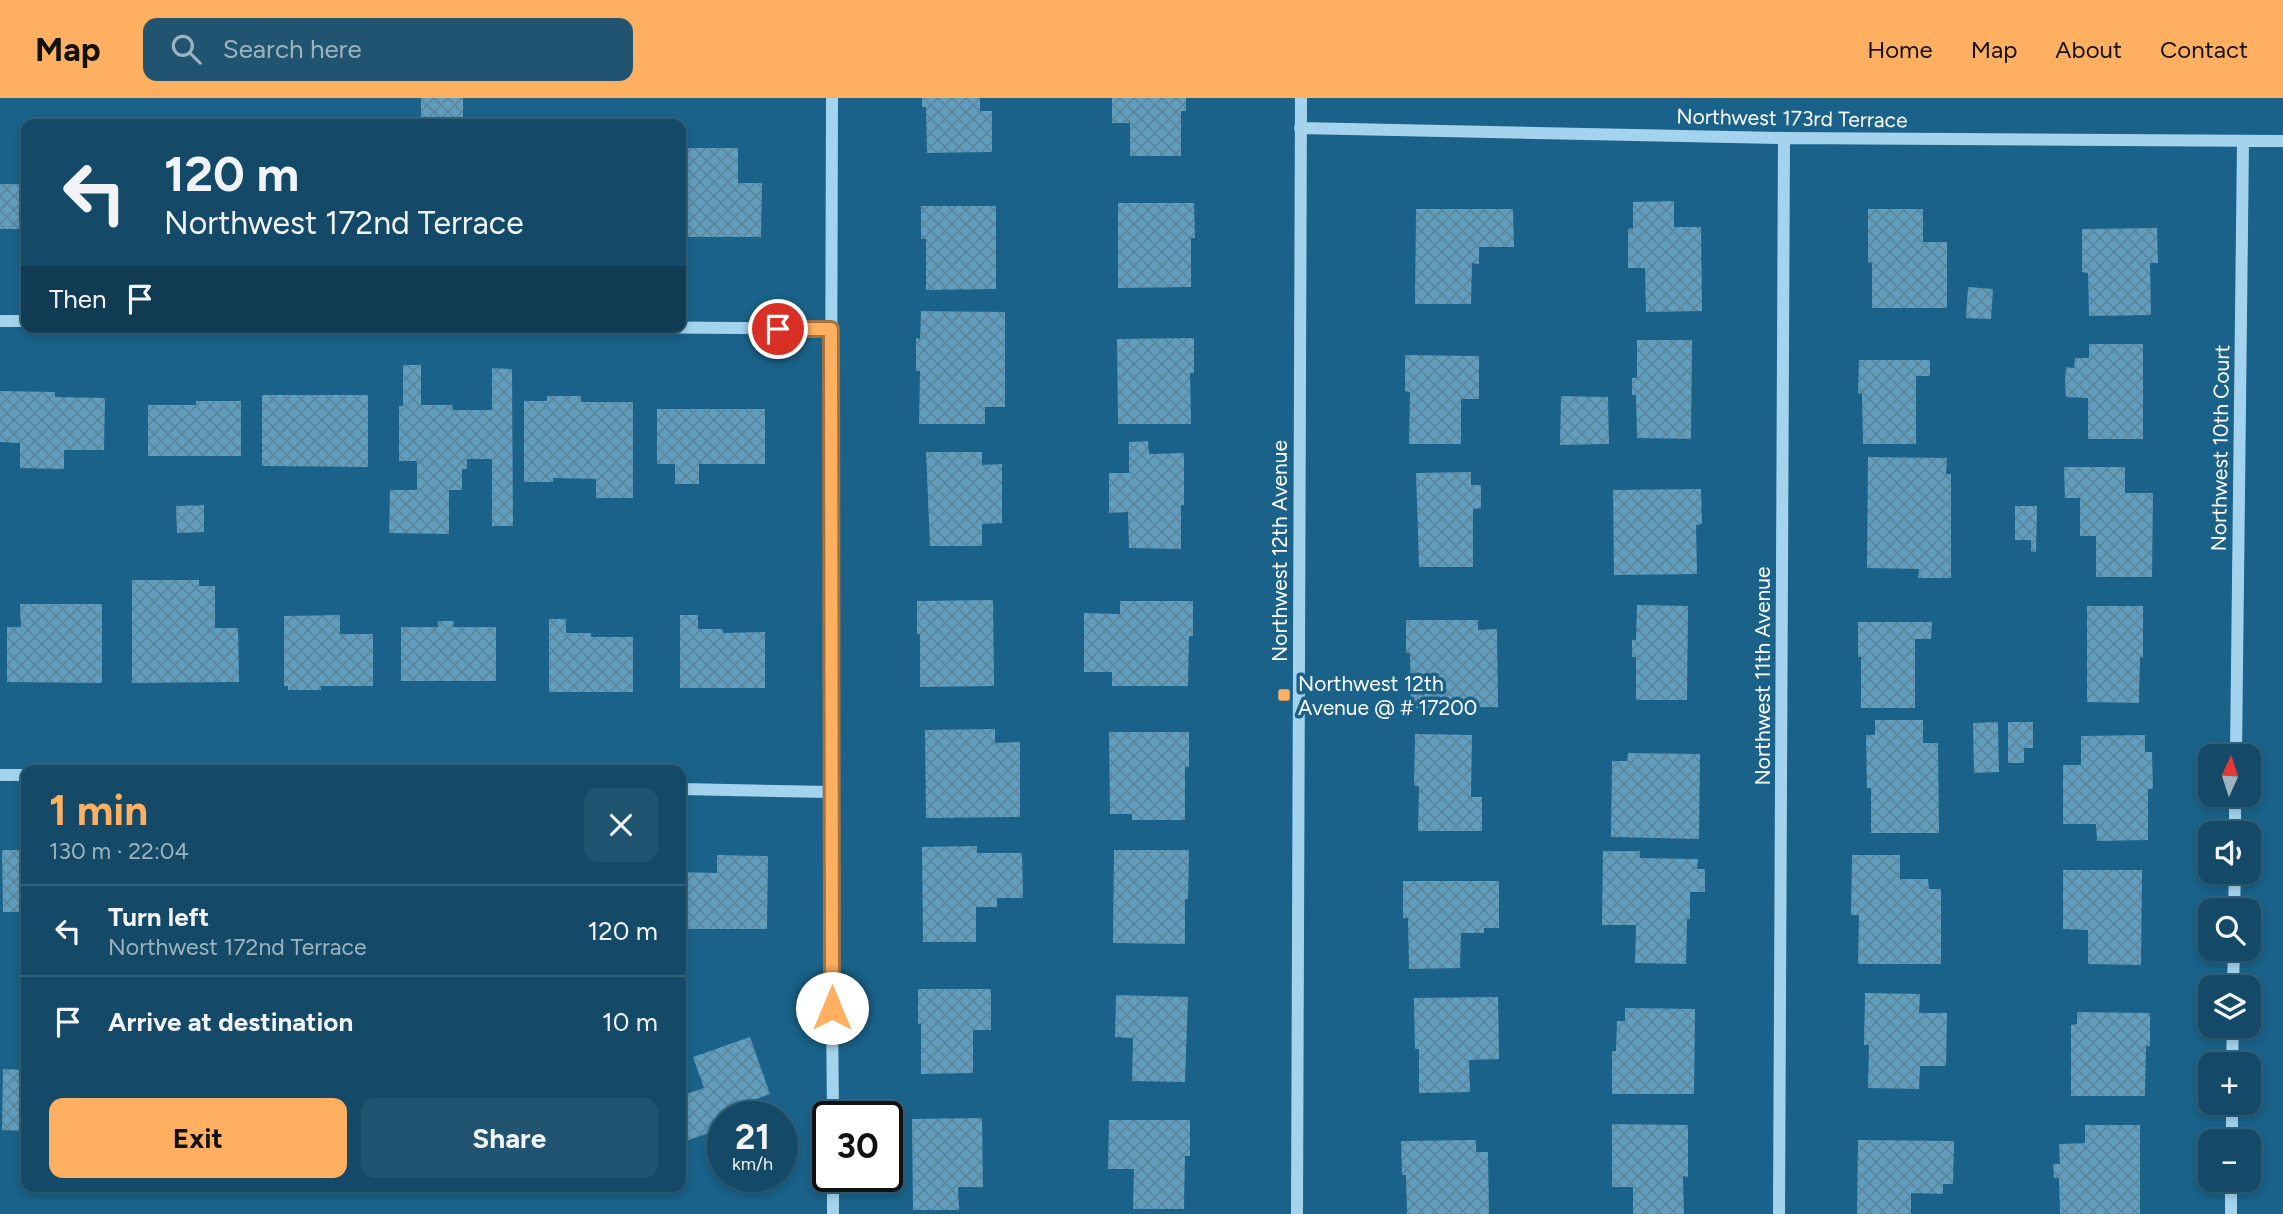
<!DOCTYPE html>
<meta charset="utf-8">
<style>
body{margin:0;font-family:Figtree,sans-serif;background:#215470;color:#f1f3f6;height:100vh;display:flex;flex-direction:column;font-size:26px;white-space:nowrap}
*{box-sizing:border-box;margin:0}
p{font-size:23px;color:#9db3c0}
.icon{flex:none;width:38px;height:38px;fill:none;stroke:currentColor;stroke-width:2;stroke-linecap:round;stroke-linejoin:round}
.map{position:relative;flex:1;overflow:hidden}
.panel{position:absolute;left:21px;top:667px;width:665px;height:427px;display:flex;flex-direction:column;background:#144a67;border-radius:14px;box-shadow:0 4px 10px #0003,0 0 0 2px #33627b}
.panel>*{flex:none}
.banner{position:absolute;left:21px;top:21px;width:665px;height:214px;border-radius:14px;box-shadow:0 4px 10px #0003,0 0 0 2px #33627b;background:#144a67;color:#f1f3f6;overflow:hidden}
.needle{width:46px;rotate:3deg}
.buttons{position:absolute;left:2198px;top:646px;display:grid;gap:14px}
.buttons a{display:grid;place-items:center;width:63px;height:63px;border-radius:14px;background:#144a67;box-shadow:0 4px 10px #0003,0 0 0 2px #33627b;font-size:35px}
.speed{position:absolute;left:707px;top:1003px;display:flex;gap:14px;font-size:35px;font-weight:700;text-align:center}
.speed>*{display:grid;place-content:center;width:91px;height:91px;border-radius:50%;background:#144a67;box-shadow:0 4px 10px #0003,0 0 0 2px #33627b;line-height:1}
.speed small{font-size:18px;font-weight:400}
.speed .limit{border:4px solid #111;border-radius:10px;background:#fff;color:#111}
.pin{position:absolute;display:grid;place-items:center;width:60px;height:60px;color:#fff;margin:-30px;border:4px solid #fff;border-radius:50%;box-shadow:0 2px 7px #0007}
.me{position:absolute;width:77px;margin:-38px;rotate:0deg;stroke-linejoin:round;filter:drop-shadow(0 0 5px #0008)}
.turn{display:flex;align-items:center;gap:24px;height:147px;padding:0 28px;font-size:32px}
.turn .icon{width:91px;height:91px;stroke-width:2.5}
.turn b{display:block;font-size:49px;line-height:60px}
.then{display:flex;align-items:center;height:66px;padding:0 28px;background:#0003;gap:14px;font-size:26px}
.round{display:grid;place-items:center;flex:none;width:74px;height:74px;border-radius:14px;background:#215470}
.summary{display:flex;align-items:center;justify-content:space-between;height:119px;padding:0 28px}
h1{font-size:42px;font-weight:700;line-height:52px;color:#feaf60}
.action{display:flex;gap:14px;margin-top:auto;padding:14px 28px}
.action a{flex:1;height:80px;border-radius:14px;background:#feaf60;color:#111;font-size:28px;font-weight:700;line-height:80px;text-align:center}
.action a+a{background:#215470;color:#f1f3f6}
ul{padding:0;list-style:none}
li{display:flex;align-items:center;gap:21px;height:91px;padding:0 28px;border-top:2px solid #33627b}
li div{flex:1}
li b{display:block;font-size:26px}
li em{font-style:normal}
header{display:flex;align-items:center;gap:42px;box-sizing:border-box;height:98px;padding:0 35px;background:#feaf60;color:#111}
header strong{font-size:33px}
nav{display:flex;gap:38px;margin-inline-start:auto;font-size:24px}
.search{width:490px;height:63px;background:#215470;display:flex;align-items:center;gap:18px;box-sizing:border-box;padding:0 24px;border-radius:14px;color:#9db3c0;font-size:26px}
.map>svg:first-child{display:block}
.building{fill:url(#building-cross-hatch)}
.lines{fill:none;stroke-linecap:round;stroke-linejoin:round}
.minor{stroke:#a4d4ed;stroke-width:12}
.route-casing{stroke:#a5723e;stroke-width:18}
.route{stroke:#feaf60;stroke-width:12}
.poi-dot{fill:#feaf60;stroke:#1a6289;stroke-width:2.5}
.labels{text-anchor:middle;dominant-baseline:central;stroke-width:7;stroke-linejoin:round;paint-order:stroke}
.street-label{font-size:21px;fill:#fff;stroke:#1a6289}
.poi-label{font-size:21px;fill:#fff;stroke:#1a6289;text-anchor:start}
</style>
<header>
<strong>Map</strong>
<div class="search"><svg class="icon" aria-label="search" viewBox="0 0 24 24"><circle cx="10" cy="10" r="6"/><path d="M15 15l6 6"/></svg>Search here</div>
<nav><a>Home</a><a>Map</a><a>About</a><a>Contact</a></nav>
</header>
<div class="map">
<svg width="2283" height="1116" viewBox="0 0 2283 1116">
<defs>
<pattern id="building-cross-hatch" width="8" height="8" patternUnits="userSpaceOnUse" patternTransform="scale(1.75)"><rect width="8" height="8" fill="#619ebe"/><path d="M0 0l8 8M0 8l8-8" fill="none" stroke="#5b859c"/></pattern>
</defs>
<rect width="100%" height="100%" fill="#1a6289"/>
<path class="building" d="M421,0h42v20l-42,-1z
M922,0h58v13h12v41l-65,1 -1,-46h-4z
M1112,0h74v13h-5v45h-51v-33h-18z
M681,50h57v35h24l-1,54h-80z
M20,73h6v58h-26v-45h19z
M1674,103v26h27l1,84 -56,1 -1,-44h-17v-39l5,-1v-26z
M1118,105h76l1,35h-4v49l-73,1z
M921,108h75v83l-70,1v-51h-5z
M1416,111h97l1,38h-35v17l-7,-1 -1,41h-56z
M1868,111h55v33h24v66h-75v-45l-4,-1z
M2157,130l1,35h-8l1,52 -62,1 -1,-43 -6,-1v-43z
M1968,189l25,2 -2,30 -25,-1z
M921,213l84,1v95h-20v17h-66l1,-53h-4v-33l4,1z
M1194,240v35h-4l1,51h-73l-1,-85z
M1637,242h55l-1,99 -54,-1 -1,-43h-4v-17h5z
M2089,246h54v95h-55v-41l-22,-1 -1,-14 1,-16 8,1 1,-10h14z
M1405,257l74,1v43h-18v45h-52l1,-52 -5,-1z
M1859,262h71v16h-14v68h-53l-1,-50 -4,-1z
M403,267h18v40h31l1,5h39v-42l20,1 1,157h-21v-67h-25v10h-5v21h-13v44l-60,-1 1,-43h27v-29h-18v-55h4z
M0,293l55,1v5l50,1 -1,52h-40v19l-44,-1v-25l-20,-1z
M262,297h106v72l-106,-1z
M547,298h34v6h52v96h-37v-19l-43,-1v4h-29v-81h23z
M1561,298l47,1 1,47 -49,1z
M196,303h45v55h-93v-51h48z
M657,311h108v55h-66v20h-24v-20h-18z
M1148,343l1,13 35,-1v52h-3v44l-52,-1 -1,-36 -19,1v-40h20v-31z
M926,354h56v13l20,-1v59l-20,1v22h-52z
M1868,359l79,1 -1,16h5v104h-33l1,-9 -52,-1z
M2064,369h61v26h28l-1,84h-56v-41h-16v-38h-15z
M1471,374v13h10v23l-8,1v58h-54l-3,-94z
M1701,391l1,35 -6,1 1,49 -83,1 -1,-85z
M204,407v27l-27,1 -1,-27z
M2015,408h22l-1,46 -5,-1v-11h-16z
M132,482h67v6h16v42h23l1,54 -107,1z
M993,502l1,86 -74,1v-53h-3v-33z
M1120,503h73v35h-4l-1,50h-76v-14h-28v-59l36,1z
M20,506h82v79l-95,-1v-55h14z
M1637,507l51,1 -1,94h-51v-43h-4v-17h4z
M2087,508h56v52l-3,-1 -1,46 -52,-1z
M340,517v19h33v52h-52v4h-33v-4h-4v-70z
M680,517h18v14h24l1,4 42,-1v56h-85z
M549,521h17v14h25v4h42v55h-84z
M1406,522h72v10l19,-1 1,78 -87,1 -1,-55h-4z
M438,523h16l-1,6h43v54h-95v-54h37z
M1858,524h74l-1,17h-16v69h-54v-51h-3z
M1875,622h48v23h15l1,90h-68v-45h-4l-1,-53h9z
M1998,624l1,50 -25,1 -1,-50z
M2008,624h25v26h-9v15h-16z
M995,631v14l25,-1v75l-94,1 -1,-88z
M1109,634h80v35h-4v53h-53v-6h-22z
M1415,636l57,1 -1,62h11v34h-64l1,-45h-5z
M2145,637v17h7l1,37h-5v51l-51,1 -1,-17h-33v-59h18v-29z
M1628,655l72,1 -1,85 -88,-2 1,-76h15z
M977,748v7h45l1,45h-26v9h-21v35h-53l-1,-95z
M2,752h24v62h-23z
M1114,752h75l-1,49h-3v45l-72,-1z
M1603,753h37v7l58,1 -1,10h8v23h-15v27h-3l-1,45 -51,-1 1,-38h-34z
M717,757l51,1 -1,73h-86v-57l36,1z
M1852,757h48v24h28l1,10h12v75h-83l1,-49h-8z
M2063,772h79l-1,95 -53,-1v-34l-25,-1z
M1403,783h96v47h-15v5h-23l-1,35 -51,1 -1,-51h-5z
M918,891h73v41h-18v43l-52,1v-51l-3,1z
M1865,895l55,1 -1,19h28l-1,53h-26l-1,23 -51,-1 1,-43h-5z
M1116,897l72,2 -3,85 -53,-1 1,-43 -18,-1z
M1498,899l1,62 -30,1 1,32 -51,1v-44h-4l-1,-51z
M1625,910l70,1 -1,85h-82v-43h4l1,-30h8z
M2077,914l73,1v33h-4l-1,50h-74v-71l6,-1z
M750,939l20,57 -25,9 5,13h-27v12l-40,14 -2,-46 23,-8 -11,-31z
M3,971l23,1v61l-24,-1z
M982,1020l1,69h-25l1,23h-46l-1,-91z
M1109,1022h81v36h-5l-1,53h-51l1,-40h-26z
M1612,1026l76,1v52l-5,-1 1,38h-51v-27h-21z
M2085,1027h55v89h-80l-1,-36h-5l-1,-14h7l-1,-20 26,-1z
M1476,1042v12h12l1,62h-82l-1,-39h-4l-1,-34z
M1858,1042l96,1 -1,43h-10v10l-32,-1v21h-54z"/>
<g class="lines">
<path class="minor" d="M832,0l-2,694 3,324
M1300,30l484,10 499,3
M0,223h26
M621,229l210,2
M2236,658l7,-615
M0,677h26
M681,691l149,3
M2235,735v-39
M2234,812l1,-38
M2233,889l1,-39
M2232,966l1,-38
M2232,1043v-39
M833,1078v38
M1297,1116l4,-1116
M1779,1116l5,-1076
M2231,1116v-34"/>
</g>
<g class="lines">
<g class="route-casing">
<path id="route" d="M778,231h53l1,679"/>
</g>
<use href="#route" class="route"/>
</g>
<rect class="poi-dot" x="1277" y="590" width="14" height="14" rx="3.5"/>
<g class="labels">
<g class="street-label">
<text transform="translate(1792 20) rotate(1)">Northwest 173rd Terrace</text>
<text transform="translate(2220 350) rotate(-89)">Northwest 10th Court</text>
<text transform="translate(1279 453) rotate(-90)">Northwest 12th Avenue</text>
<text transform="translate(1762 578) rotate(-90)">Northwest 11th Avenue</text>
</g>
<g class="poi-label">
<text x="1298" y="585">Northwest 12th<tspan x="1298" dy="24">Avenue @ # 17200</tspan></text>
</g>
</g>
</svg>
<div class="buttons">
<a><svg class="needle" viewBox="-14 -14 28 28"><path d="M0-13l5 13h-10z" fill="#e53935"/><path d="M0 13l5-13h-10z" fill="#9db3c0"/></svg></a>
<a><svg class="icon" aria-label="sound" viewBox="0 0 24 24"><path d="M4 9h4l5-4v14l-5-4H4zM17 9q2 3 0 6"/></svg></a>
<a><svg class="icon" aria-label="search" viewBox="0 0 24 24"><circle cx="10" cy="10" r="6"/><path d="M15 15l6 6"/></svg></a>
<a><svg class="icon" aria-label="layers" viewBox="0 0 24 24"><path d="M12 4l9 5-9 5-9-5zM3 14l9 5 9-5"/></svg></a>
<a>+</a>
<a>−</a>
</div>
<div class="speed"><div>21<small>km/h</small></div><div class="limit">30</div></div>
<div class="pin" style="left:778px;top:231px;background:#d93025"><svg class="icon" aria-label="arrive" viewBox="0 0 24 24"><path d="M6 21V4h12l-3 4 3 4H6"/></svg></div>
<svg class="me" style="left:832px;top:910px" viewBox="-20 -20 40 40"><circle r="19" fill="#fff"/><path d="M0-13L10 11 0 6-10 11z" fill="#feaf60"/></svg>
<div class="banner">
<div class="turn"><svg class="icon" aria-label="left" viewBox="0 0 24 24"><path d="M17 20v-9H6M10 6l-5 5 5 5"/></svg><div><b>120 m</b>Northwest 172nd Terrace</div></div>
<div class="then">Then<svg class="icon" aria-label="arrive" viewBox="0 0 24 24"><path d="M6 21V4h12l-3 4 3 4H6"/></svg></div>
</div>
<section class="panel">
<div class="summary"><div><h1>1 min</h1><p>130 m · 22:04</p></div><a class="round"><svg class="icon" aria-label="close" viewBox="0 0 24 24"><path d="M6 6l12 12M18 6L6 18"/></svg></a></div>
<ul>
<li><svg class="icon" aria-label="left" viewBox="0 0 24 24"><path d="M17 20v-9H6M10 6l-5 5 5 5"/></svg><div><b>Turn left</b><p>Northwest 172nd Terrace</p></div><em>120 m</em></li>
<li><svg class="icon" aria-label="arrive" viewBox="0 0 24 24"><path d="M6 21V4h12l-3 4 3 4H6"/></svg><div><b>Arrive at destination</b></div><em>10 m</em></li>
</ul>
<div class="action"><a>Exit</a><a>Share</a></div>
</section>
</div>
